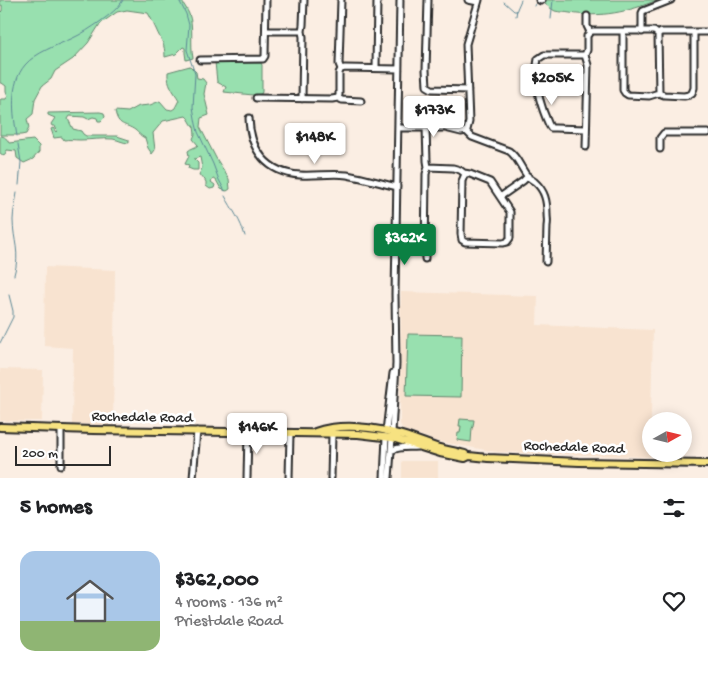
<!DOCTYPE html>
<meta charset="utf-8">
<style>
:root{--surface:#fff;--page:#f6f6f6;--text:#202124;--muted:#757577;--line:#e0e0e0;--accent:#0b8043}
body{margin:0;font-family:"Gochi Hand",sans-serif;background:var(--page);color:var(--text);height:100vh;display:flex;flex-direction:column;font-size:19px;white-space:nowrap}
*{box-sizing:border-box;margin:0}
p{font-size:16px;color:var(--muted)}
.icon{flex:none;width:28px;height:28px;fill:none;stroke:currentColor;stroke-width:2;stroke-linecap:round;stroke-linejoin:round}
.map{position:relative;height:478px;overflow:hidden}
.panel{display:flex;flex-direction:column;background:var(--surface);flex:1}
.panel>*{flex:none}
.needle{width:32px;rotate:82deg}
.controls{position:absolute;left:642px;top:412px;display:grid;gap:10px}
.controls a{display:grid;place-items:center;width:50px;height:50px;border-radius:50%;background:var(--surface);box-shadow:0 2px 12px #0003;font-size:25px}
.scale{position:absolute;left:15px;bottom:12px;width:96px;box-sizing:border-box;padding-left:5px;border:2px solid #2b2b2b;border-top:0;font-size:14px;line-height:18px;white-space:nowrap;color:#2b2b2b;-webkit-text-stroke:4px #fff;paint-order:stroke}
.price{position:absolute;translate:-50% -42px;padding:0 11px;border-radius:5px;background:#fff;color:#222;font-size:16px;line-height:32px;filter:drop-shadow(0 1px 2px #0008)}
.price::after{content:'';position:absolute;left:50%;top:30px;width:15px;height:11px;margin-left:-8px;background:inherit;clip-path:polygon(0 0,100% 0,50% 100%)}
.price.selected{background:var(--accent);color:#fff}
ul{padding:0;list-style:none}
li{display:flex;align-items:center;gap:15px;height:125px;padding:0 20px}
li+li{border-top:1px solid var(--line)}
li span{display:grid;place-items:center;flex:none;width:140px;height:100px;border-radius:15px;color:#555}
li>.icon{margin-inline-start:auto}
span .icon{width:60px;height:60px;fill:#fffc;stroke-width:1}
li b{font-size:21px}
h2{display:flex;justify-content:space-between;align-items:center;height:60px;padding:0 20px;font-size:21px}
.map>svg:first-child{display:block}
</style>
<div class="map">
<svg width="708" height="478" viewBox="0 0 708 478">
<rect width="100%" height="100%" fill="#fbeee3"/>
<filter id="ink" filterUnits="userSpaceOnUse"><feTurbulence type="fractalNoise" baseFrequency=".02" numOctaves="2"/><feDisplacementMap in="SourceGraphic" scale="10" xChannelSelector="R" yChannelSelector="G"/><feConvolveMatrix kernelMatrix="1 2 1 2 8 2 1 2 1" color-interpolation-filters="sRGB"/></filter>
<g filter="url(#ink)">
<path fill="#f8e3d0" d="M45,267L115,270L113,425L72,424L73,348L44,346Z
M401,292L538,296L537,325L653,330L650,457L497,452L430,440L429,438L403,430L400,424Z
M0,369L43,370L42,421H0Z
M402,461H438V478H402Z"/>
<path fill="#98e0af" stroke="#62866d" d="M0,0H181C184,5 187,9 189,14C194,26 190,44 193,58L186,60L185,53V48L183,47L176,54L165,57C165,43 161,41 156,29C153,23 151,18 148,13L127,10L117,12L100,24L88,43L73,59L55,71L51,79L42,86L35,99L33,114L27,119L29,128L26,134L21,135H0V100L1,99H6L8,96L6,91V86L2,83H0V13L2,11V5L0,6Z
M546,0H657C629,12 600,18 570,13C565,12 559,12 555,11C551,9 548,6 545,4Z
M215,62L261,63L262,65V92L261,94L253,95L224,92L226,87L217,82Z
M190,66L196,72L197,78L203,79L206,83L204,94L209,115L201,118L200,127L216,158L229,179L230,189L227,191L221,189L216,180L213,179L211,182L215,185L214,188L210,189L206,186V182L203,177L199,175L202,168L200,157L194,159L198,163V170H193L188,168L189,165L185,164L189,156L188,151C191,148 195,148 198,145L193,139L195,134L194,127C190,123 190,119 186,116L163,121L153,133L155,150L152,154L148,148L145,138C140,136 139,133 135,130C125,123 118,127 115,111L128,112L139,106L150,105L160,101L167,109L172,110L175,108L179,100C173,90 167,84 168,72Z
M100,112L104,113L105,117L101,121H98L97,118L93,117L88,119L84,117L70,116L68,119L73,129L81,131L83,134L86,136H117L129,140V143C123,143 119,140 113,139C102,138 91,140 80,140C74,140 69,139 64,140L62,137L54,138L51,129L53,128L56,132L57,131L55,126H52L51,124L55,118L48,115V113Z
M0,136C5,136 7,139 9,143L33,140L39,146V152L33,159L24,163L17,158L16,151L7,150L4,156L0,153Z
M408,334L462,335L461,397L406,396Z
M460,419L474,420L473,427L472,428L471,442L457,440L458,433H460L461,426H459Z"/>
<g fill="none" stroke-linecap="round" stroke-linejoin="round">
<path stroke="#5c8795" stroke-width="1" d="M179,0L186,14L189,25L187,50L195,74L193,107L196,124L198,132L213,164L219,180L225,191
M504,2L514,11H517
M534,6L535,4
M516,16L517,9L521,0
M551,19L553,0
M17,136C13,114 9,84 25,65C35,53 57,45 71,39C82,34 91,28 101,21C109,15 118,9 123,0
M18,144L21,162L19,185
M225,196C232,209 241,221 245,236
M14,275C21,252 13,241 13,220C13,211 16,201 17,193
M0,343L13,317V311L9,295"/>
<g stroke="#2b2b2b" stroke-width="9">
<path id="minor" d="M428,0L426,70L427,86L432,89L468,90
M468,0L478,2
M539,0L541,1L542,0
M587,16V26L590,32
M266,31H302L303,25L304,0
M302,31L303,37L302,99
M623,32V90L625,93L628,95L649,96L659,93L664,95L684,96L689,95L692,93L694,88V32
M642,32V13L643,11L671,0
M658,34L659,93
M585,55H544L538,59C533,81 540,105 549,125L551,128H555L586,129
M200,60L263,59L265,56L266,0
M376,68L377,0
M341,69L345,68L399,69
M256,98L332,99L338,98L339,95V73L341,69L339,64L341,0
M338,98L342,100L361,101
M249,118C250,150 267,173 300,175C316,176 332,173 347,175C364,178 380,183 397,187
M398,128H445L461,132L466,131L472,137L509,151C518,157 521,169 528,177C530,179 533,180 535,182C545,191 547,201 547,214C547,219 548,221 547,226L546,262
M466,131L467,130L469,122L466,44L479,0
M586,147L588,65L585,55L587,50V36L590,32L593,31H654L658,34L661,32H708
M660,149V138L664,133H708
M428,167L453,168L460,170L464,173L470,174L490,182L510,212V238L507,242L503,243L465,242L462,240L461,234L462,181L465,174
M500,197L523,181L528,176
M425,259L426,174L428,167L427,161L426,128
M61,429V465
M386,431L393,373
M392,432L396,364L395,294L400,0
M391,451C399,446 408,448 417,447
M193,478L197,431
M247,478L248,432
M289,478L290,433
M331,478L332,434
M384,478L386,437
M389,478L392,438"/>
</g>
<g stroke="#2b2b2b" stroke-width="10">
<path id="major" d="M0,427L93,430L358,434L392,438L440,453L465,458L469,456L488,458L579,462L708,464
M315,432C341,423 376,427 402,435C415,439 427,444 439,448C448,450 457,452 465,454"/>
</g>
<use href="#minor" stroke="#fff" stroke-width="5"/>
<use href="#major" stroke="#f7e281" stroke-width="6"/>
</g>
</g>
<g text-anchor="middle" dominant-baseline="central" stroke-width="5" stroke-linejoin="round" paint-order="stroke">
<g font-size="15" fill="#2b2b2b" stroke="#fff">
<text transform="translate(142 418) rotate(1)">Rochedale Road</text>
<text transform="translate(574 448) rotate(2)">Rochedale Road</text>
</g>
</g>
</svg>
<div class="controls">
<a><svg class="needle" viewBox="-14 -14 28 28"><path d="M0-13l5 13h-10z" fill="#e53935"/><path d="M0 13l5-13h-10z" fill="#757577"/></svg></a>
</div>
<div class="scale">200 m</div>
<b class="price" style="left:552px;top:106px">$205K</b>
<b class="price" style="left:434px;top:138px">$173K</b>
<b class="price" style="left:315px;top:165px">$148K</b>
<b class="price selected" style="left:405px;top:266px">$362K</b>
<b class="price" style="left:257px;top:455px">$146K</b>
</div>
<section class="panel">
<h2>5 homes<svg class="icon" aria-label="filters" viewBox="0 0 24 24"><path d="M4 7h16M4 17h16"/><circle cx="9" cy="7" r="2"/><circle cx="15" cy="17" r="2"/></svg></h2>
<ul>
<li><span style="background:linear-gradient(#a9c7e8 70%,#8fb573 0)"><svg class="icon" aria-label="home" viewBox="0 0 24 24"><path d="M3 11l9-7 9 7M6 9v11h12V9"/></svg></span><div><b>$362,000</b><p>4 rooms · 136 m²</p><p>Priestdale Road</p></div><svg class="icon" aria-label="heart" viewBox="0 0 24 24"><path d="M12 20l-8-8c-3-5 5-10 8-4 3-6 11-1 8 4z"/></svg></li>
</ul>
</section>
